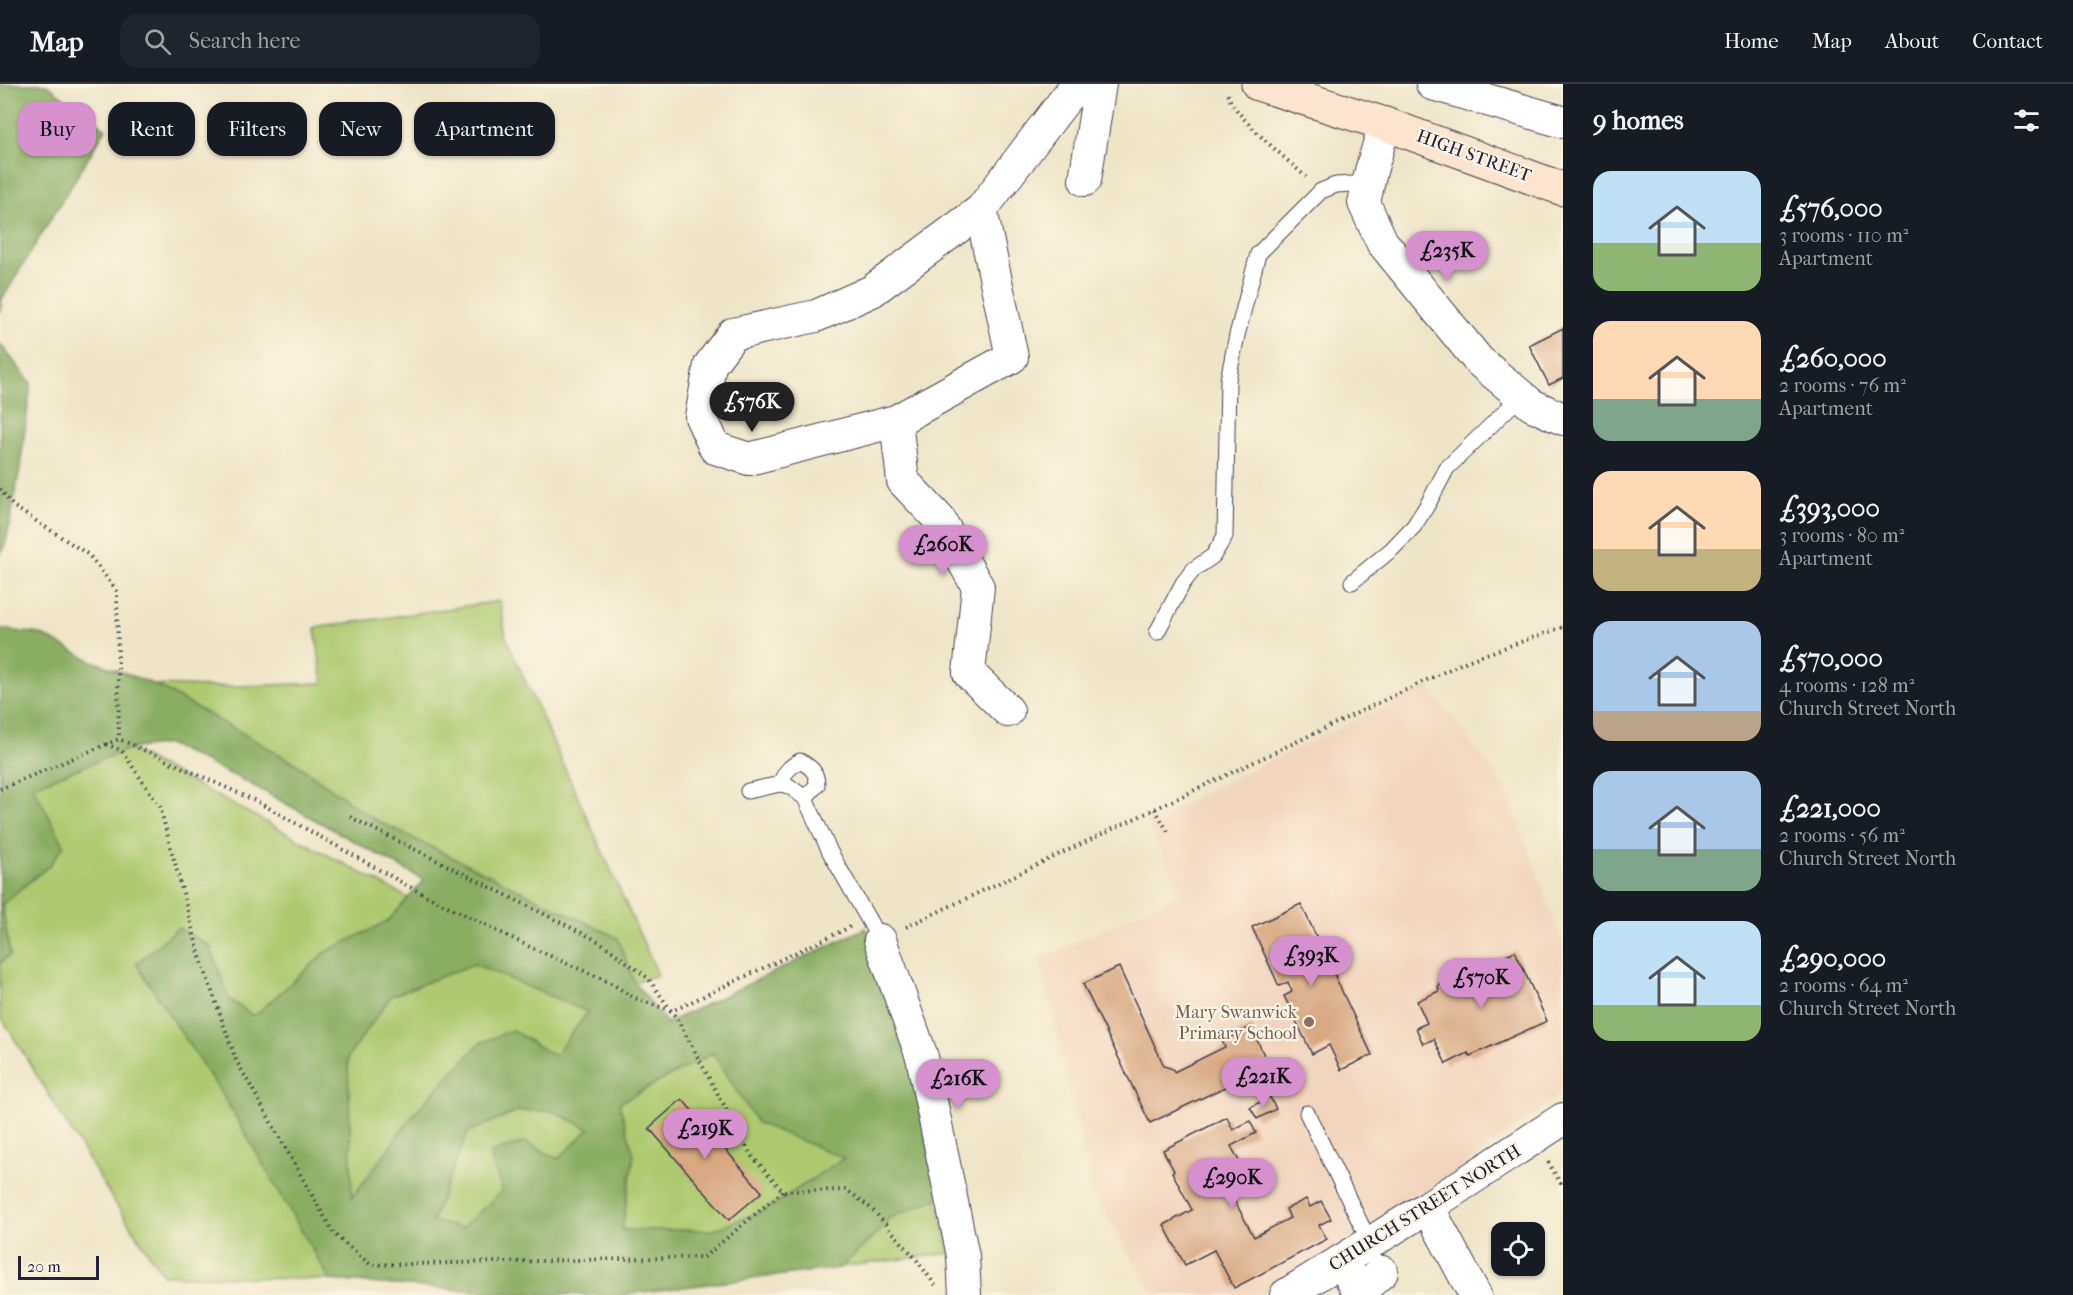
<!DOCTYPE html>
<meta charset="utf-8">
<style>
:root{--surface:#171b24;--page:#20242c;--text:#f1f3f6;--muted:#9ea1a6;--line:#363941;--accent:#d690ce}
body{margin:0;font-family:"IM FELL French Canon",serif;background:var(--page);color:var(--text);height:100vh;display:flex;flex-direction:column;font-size:22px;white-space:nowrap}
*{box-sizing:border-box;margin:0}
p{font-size:20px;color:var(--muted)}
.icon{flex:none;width:33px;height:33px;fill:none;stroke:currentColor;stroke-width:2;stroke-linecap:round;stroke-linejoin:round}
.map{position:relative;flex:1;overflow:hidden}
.panel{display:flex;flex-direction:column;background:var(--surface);width:510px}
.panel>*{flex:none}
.top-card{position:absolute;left:18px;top:18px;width:570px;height:54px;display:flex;gap:12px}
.tools{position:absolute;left:1491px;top:1138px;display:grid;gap:12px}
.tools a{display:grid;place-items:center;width:54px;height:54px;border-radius:12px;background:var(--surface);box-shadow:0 2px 4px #0004;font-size:30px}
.scale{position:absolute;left:18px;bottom:15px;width:81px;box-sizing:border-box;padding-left:6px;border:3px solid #22223b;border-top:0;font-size:16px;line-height:21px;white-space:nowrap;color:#22223b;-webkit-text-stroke:4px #fcf5e5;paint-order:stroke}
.price{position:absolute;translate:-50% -51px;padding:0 14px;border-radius:21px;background:var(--accent);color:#111;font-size:20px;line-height:39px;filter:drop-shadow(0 2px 3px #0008)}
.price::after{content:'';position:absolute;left:50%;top:36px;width:18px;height:14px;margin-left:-9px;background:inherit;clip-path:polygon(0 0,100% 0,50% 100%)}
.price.active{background:#222;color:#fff}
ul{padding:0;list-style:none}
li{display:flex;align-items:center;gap:18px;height:150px;padding:0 30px}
li span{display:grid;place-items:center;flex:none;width:168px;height:120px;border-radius:18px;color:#555}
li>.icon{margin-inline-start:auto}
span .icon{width:72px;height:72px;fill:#fffc;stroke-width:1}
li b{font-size:26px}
h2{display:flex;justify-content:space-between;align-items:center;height:72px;padding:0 30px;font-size:26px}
.chip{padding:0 21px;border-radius:18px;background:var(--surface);box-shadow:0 2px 4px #0004;font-size:21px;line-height:54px}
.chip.active{background:var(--accent);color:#111}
header{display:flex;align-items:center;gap:36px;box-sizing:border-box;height:84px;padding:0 30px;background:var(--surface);border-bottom:2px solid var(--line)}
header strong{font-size:28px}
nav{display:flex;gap:33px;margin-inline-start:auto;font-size:21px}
.search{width:420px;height:54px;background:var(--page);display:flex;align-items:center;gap:15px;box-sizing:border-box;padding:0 21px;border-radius:18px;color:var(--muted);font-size:22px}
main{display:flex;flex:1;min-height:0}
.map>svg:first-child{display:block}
</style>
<header>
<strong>Map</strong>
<div class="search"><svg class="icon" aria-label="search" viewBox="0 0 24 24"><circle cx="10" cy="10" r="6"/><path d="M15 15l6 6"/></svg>Search here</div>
<nav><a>Home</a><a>Map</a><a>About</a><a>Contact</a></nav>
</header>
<main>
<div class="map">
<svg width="1563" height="1211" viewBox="0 0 1563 1211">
<rect width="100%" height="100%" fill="#fcf5e5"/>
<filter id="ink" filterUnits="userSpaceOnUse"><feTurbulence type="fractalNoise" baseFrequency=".0167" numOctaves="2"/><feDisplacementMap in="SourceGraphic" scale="12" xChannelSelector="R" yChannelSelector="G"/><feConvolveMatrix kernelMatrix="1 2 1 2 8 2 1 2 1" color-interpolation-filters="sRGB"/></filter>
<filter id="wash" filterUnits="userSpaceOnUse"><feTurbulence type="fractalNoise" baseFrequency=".008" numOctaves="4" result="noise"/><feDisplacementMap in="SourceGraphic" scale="24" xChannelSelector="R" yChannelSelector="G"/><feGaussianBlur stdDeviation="1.35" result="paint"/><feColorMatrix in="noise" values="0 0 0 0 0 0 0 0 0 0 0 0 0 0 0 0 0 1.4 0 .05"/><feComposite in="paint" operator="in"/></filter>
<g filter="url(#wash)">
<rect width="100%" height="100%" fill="#eee5c7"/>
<path fill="#f1d5bd" d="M1428,602L1507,706L1563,861V1002L1553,1016L1448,1093L1261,1211H1154L1094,1112L1040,875L1181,809L1148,740L1209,706Z"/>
<path fill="#aec96f" stroke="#687655" stroke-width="1.5" d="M500,517L506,554L658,891L634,898L424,796L247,698L168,660L156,601L214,603L323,599L315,544Z
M129,665L532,880L667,939L866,844L951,1169L619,1211L517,1210L330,1196L163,1191L112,1114L0,931V879L10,871L2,820L51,780L32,702L66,687Z"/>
<path fill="#8aad62" stroke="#56684e" stroke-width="1.5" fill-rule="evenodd" d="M0,0H46L106,45L2,215L0,229Z
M0,260L31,299L20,385L6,458L0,471Z
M0,545L40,550L90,576L156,601L295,679L374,735L618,854L634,898L667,939L866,844L907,964L939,1114L889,1134L882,1145L840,1184L619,1211L517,1210L330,1196L227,1018L136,880L178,844L210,862L230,916L254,932L326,868L388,837L424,796L247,698L168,660L129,665L33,702L64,761L51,780L2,820L10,871L0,879ZM474,880L588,928L554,972L512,946L480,959L416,1027L352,1114L348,973L391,912ZM713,969L757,1039L844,1074L767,1125L713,1146H622L634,1071L619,1019ZM518,1027H553L589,1045L558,1075L526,1058L489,1069L502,1107L462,1144L432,1137L468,1048Z"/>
<g id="blocks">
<path fill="#d9a881" d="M1563,244V294L1549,301L1529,261Z
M1301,820L1372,971L1341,986L1329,961L1312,970L1284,912L1292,908L1288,898L1279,902L1252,843Z
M1515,867L1547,937L1470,972L1468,969L1446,980L1434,955L1423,960L1416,944L1427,939L1417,917L1439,907L1438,902Z
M1119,883L1164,982L1173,985L1174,988L1225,963L1222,957L1251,943L1269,982L1150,1039L1083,900Z
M1270,1013L1276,1025L1257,1035L1250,1023Z
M682,1015L762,1108L729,1136L649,1044Z
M1227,1033L1233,1046L1250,1037L1256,1049L1231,1062L1246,1090L1236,1096L1240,1105L1231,1110L1254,1153L1290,1134L1286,1125L1306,1115L1310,1123L1321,1117L1331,1135L1319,1141L1327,1155L1234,1204L1214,1166L1185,1181L1164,1141L1192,1126L1172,1088L1174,1087L1163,1066Z"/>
</g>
</g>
<g filter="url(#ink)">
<use href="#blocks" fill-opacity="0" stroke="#413f50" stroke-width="1.5"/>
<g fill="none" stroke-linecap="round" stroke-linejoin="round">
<g stroke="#413f50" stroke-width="17">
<path id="lane" d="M1352,498L1392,465L1414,442L1428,420L1447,384L1521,312
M1157,548L1183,499L1194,485L1213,472L1225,452L1228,296L1237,251L1258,170L1321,107L1336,101L1369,99
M780,700C785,688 789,683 800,677C811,683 817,688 817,701L805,714
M748,707L780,700L789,702L805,714L830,768L880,856
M1307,1029L1370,1159"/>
</g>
<g stroke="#413f50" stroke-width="34">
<path id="street" d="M1432,0L1563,38
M1385,40L1371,87L1364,119L1382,158L1479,277L1532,321L1563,335
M1085,96L1100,0
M981,126L1012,273L896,337L749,375L715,364L701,333L710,281L733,250L816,232L872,207L981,126L1077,0
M896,337L903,397L939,435L978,503L969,589L1008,627
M880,856L922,973L963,1172L965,1211
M1428,1123L1475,1211
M1341,1177L1359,1208L1382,1188
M1286,1211L1428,1123L1563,1035"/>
</g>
<g stroke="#413f50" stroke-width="35">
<path id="secondary" d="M1258,0L1385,40L1563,105"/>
</g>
<path stroke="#413f50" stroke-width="4" stroke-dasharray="1.5 4.5" stroke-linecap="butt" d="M1228,10C1232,31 1289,77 1306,93
M0,405L13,422L89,471L117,507L119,655
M106,660L122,667L160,723L200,873L236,976L334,1150L371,1181L704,1173L783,1107
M0,705L119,655L256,717L419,808L528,862L611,899L632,913L672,927L850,843
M1155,725L1168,748
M350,733L600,858L648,894L677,935L751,1071L783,1107L847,1106L872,1125L916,1175L935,1201
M906,843L1467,577L1563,543
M1548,1078L1563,1103"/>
<use href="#lane" stroke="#fff" stroke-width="15"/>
<use href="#street" stroke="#fff" stroke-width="32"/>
<use href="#secondary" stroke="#fbe5cf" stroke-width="33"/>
</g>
</g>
<circle fill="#8d6e63" stroke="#fcf5e5" stroke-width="2" cx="1309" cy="938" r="6"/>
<g text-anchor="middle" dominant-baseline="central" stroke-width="4.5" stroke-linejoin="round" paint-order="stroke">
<g font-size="18" fill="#22223b" stroke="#fcf5e5">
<text transform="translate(1474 72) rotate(20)">HIGH STREET</text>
<text transform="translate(1425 1124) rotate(-32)">CHURCH STREET NORTH</text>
</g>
<g font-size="18" fill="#785e54" stroke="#fcf5e5" text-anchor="end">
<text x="1297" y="928">Mary Swanwick<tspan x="1297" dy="21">Primary School</tspan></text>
</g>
</g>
</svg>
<div class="tools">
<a><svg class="icon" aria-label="locate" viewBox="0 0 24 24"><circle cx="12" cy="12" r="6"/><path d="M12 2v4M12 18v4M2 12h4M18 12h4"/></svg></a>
</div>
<div class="scale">20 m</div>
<b class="price" style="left:1447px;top:198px">£235K</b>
<b class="price active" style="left:752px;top:349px">£576K</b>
<b class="price" style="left:943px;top:492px">£260K</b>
<b class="price" style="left:1311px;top:903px">£393K</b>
<b class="price" style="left:1481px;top:925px">£570K</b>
<b class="price" style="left:1263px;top:1024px">£221K</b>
<b class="price" style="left:958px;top:1026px">£216K</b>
<b class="price" style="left:705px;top:1076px">£219K</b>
<b class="price" style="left:1232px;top:1125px">£290K</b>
<div class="top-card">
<a class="chip active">Buy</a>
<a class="chip">Rent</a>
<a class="chip">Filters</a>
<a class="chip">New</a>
<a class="chip">Apartment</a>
</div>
</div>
<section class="panel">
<h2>9 homes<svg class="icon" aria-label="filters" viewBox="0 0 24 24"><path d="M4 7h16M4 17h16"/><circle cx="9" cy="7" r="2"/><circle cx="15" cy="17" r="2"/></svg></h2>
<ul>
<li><span style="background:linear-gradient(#bfe0f5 60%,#8fb573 0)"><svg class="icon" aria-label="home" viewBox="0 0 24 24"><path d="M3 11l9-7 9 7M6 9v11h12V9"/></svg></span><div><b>£576,000</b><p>3 rooms · 110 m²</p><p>Apartment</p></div></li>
<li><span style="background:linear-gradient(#ffd9b3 65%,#7fa58c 0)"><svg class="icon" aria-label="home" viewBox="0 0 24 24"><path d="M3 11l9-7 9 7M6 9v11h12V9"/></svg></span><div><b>£260,000</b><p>2 rooms · 76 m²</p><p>Apartment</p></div></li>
<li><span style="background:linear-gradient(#ffd9b3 65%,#c2b280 0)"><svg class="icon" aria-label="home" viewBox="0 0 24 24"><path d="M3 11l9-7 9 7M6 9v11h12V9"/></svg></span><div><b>£393,000</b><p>3 rooms · 80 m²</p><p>Apartment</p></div></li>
<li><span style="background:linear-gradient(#a9c7e8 75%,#b9a48a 0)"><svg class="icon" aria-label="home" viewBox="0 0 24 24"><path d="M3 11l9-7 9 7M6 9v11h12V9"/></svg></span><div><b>£570,000</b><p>4 rooms · 128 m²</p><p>Church Street North</p></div></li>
<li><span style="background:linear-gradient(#a9c7e8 65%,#7fa58c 0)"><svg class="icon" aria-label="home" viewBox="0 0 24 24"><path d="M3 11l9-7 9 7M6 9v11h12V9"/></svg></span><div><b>£221,000</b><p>2 rooms · 56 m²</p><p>Church Street North</p></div></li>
<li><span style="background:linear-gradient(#bfe0f5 70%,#8fb573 0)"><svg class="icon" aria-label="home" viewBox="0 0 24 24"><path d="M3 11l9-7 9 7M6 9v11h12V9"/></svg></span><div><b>£290,000</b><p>2 rooms · 64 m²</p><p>Church Street North</p></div></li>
</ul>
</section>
</main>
